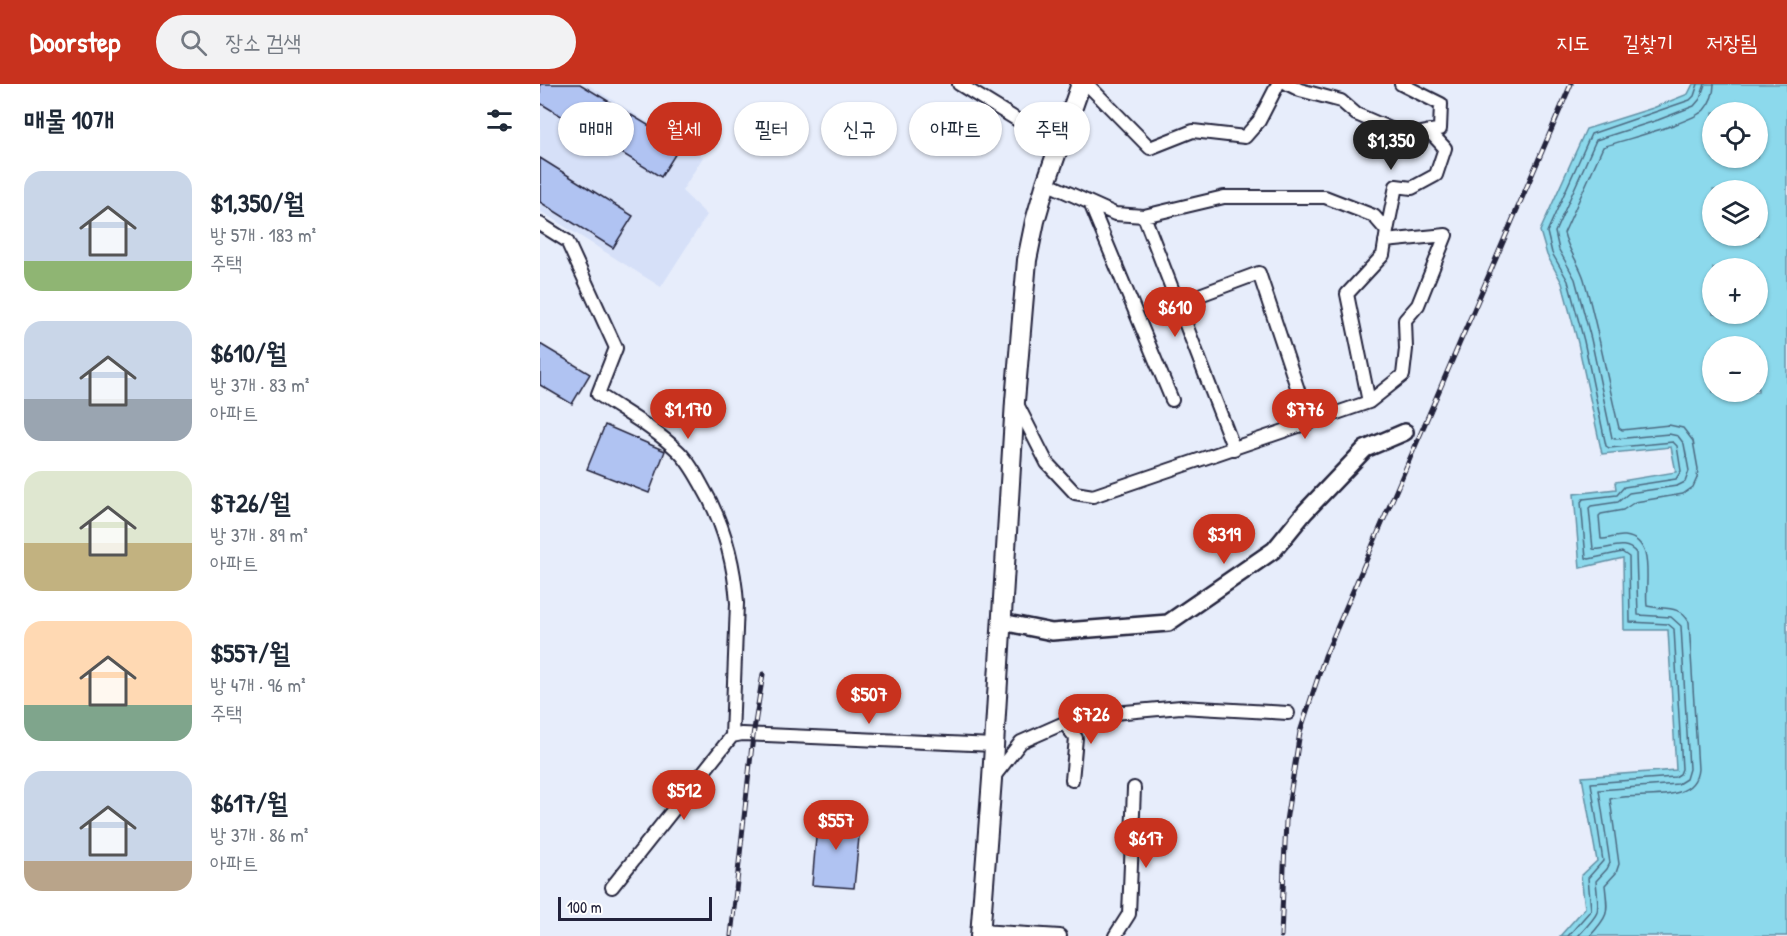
<!DOCTYPE html>
<html lang="ko">
<meta charset="utf-8">
<style>
:root{--surface:#fff;--page:#f2f2f3;--text:#1f2937;--muted:#747a83;--accent:#c8321e}
body{margin:0;font-family:"Patrick Hand","Poor Story",sans-serif;background:var(--page);color:var(--text);height:100vh;display:flex;flex-direction:column;font-size:22px;white-space:nowrap}
*{box-sizing:border-box;margin:0}
p{font-size:20px;color:var(--muted)}
.icon{flex:none;width:33px;height:33px;fill:none;stroke:currentColor;stroke-width:2;stroke-linecap:round;stroke-linejoin:round}
.map{position:relative;flex:1;overflow:hidden}
.panel{display:flex;flex-direction:column;background:var(--surface);width:540px}
.panel>*{flex:none}
.guide{position:absolute;left:18px;top:18px;width:570px;height:54px;display:flex;gap:12px}
.tools{position:absolute;left:1162px;top:18px;display:grid;gap:12px}
.tools a{display:grid;place-items:center;width:66px;height:66px;border-radius:50%;background:var(--surface);box-shadow:0 2px 4px #0004;font-size:30px}
.scale{position:absolute;left:18px;bottom:15px;width:154px;box-sizing:border-box;padding-left:6px;border:3px solid #22223b;border-top:0;font-size:16px;line-height:21px;white-space:nowrap;color:#22223b;-webkit-text-stroke:4px #fff;paint-order:stroke}
.price{position:absolute;translate:-50% -51px;padding:0 14px;border-radius:21px;background:var(--accent);color:#fff;font-size:20px;line-height:39px;filter:drop-shadow(0 2px 3px #0008)}
.price::after{content:'';position:absolute;left:50%;top:36px;width:18px;height:14px;margin-left:-9px;background:inherit;clip-path:polygon(0 0,100% 0,50% 100%)}
.price.current{background:#222;color:#fff}
ul{padding:0;list-style:none}
li{display:flex;align-items:center;gap:18px;height:150px;padding:0 24px}
li span{display:grid;place-items:center;flex:none;width:168px;height:120px;border-radius:18px;color:#555}
li>.icon{margin-inline-start:auto}
span .icon{width:72px;height:72px;fill:#fffc;stroke-width:1}
li b{font-size:26px}
h2{display:flex;justify-content:space-between;align-items:center;height:72px;padding:0 24px;font-size:26px}
.tag{padding:0 21px;border-radius:27px;background:var(--surface);box-shadow:0 2px 4px #0004;font-size:21px;line-height:54px}
.tag.current{background:var(--accent);color:#fff}
header{display:flex;align-items:center;gap:36px;box-sizing:border-box;height:84px;padding:0 30px;background:var(--accent);color:#fff}
header strong{font-size:28px}
nav{display:flex;gap:33px;margin-inline-start:auto;font-size:21px}
.search{width:420px;height:54px;background:var(--page);display:flex;align-items:center;gap:15px;box-sizing:border-box;padding:0 21px;border-radius:33px;color:var(--muted);font-size:22px}
main{display:flex;flex:1;min-height:0}
.map>svg:first-child{display:block}
</style>
<header>
<strong>Doorstep</strong>
<div class="search"><svg class="icon" aria-label="search" viewBox="0 0 24 24"><circle cx="10" cy="10" r="6"/><path d="M15 15l6 6"/></svg>장소 검색</div>
<nav><a>지도</a><a>길찾기</a><a>저장됨</a></nav>
</header>
<main>
<section class="panel">
<h2>매물 10개<svg class="icon" aria-label="filters" viewBox="0 0 24 24"><path d="M4 7h16M4 17h16"/><circle cx="9" cy="7" r="2"/><circle cx="15" cy="17" r="2"/></svg></h2>
<ul>
<li><span style="background:linear-gradient(#c9d6e8 75%,#8fb573 0)"><svg class="icon" aria-label="home" viewBox="0 0 24 24"><path d="M3 11l9-7 9 7M6 9v11h12V9"/></svg></span><div><b>$1,350/월</b><p>방 5개 · 183 m²</p><p>주택</p></div></li>
<li><span style="background:linear-gradient(#c9d6e8 65%,#9aa5b1 0)"><svg class="icon" aria-label="home" viewBox="0 0 24 24"><path d="M3 11l9-7 9 7M6 9v11h12V9"/></svg></span><div><b>$610/월</b><p>방 3개 · 83 m²</p><p>아파트</p></div></li>
<li><span style="background:linear-gradient(#dfe7d0 60%,#c2b280 0)"><svg class="icon" aria-label="home" viewBox="0 0 24 24"><path d="M3 11l9-7 9 7M6 9v11h12V9"/></svg></span><div><b>$726/월</b><p>방 3개 · 89 m²</p><p>아파트</p></div></li>
<li><span style="background:linear-gradient(#ffd9b3 70%,#7fa58c 0)"><svg class="icon" aria-label="home" viewBox="0 0 24 24"><path d="M3 11l9-7 9 7M6 9v11h12V9"/></svg></span><div><b>$557/월</b><p>방 4개 · 96 m²</p><p>주택</p></div></li>
<li><span style="background:linear-gradient(#c9d6e8 75%,#b9a48a 0)"><svg class="icon" aria-label="home" viewBox="0 0 24 24"><path d="M3 11l9-7 9 7M6 9v11h12V9"/></svg></span><div><b>$617/월</b><p>방 3개 · 86 m²</p><p>아파트</p></div></li>
</ul>
</section>
<div class="map">
<svg width="1247" height="852" viewBox="0 0 1247 852">
<rect width="100%" height="100%" fill="#e7edfb"/>
<filter id="ink" filterUnits="userSpaceOnUse"><feTurbulence type="fractalNoise" baseFrequency=".0167" numOctaves="2"/><feDisplacementMap in="SourceGraphic" scale="12" xChannelSelector="R" yChannelSelector="G"/><feConvolveMatrix kernelMatrix="1 2 1 2 8 2 1 2 1" color-interpolation-filters="sRGB"/></filter>
<g filter="url(#ink)">
<path fill="#d6e0f8" d="M0,0H47L163,73L142,107L167,131L121,203L0,127Z"/>
<path fill="#8cd9ec" stroke="#6290a5" stroke-width="1.5" fill-rule="evenodd" d="M1153,0H1247V852H1020L1045,824L1041,792L1057,777L1042,693L1136,686L1128,546H1084L1083,474L1040,484L1034,410L1076,405L1075,398L1136,388L1131,363L1062,370L1038,259L1022,199L1007,171L1000,147L1046,45L1113,24L1148,10ZM1173,28H1218V74H1173ZM1173,106H1218V152H1173ZM1173,184H1218V230H1173ZM1173,262H1218V308H1173Z"/>
<g fill="none" stroke-linecap="round" stroke-linejoin="round">
<path stroke="#4c6b82" stroke-width="1.5" d="M1028,852L1051,826L1048,794L1063,777L1051,699L1135,693L1140,690L1142,685L1134,545L1128,540L1090,538L1089,473L1082,468L1049,475L1046,474L1041,418L1043,415L1077,411L1084,403L1136,395L1141,387L1137,362L1133,358L1069,364L1066,362L1044,257L1028,197L1012,169L1007,148L1051,50L1150,16L1154,12L1158,0
M1038,852C1062,826 1059,832 1056,797L1067,785L1070,779L1059,706L1138,700L1146,695L1149,685L1141,542L1131,533L1098,531L1096,469C1084,454 1068,467 1053,465L1049,424L1051,422L1078,418L1089,409L1137,402L1145,398L1149,387L1144,360L1138,352L1129,350L1075,355L1072,354L1051,255L1035,195L1019,166L1015,148L1056,56L1118,36L1154,22L1160,15L1165,0
M1050,852C1070,830 1068,829 1065,801L1076,789L1079,780L1070,715C1096,707 1155,723 1158,685L1149,538C1139,520 1124,526 1107,522C1104,501 1117,456 1085,452C1077,451 1069,455 1061,455L1059,432L1061,430L1083,426L1095,418L1143,410L1153,403L1157,394L1158,385L1153,357L1143,344L1129,341L1082,346L1079,344C1067,294 1058,244 1044,195C1039,179 1028,166 1024,149L1063,63C1085,55 1149,40 1164,26C1170,19 1174,9 1174,0"/>
</g>
<path fill="#b0c3f2" stroke="#22223b" stroke-width="1.5" d="M0,0H40L141,61L121,93L0,19Z
M0,74L93,132L73,164L0,118Z
M0,260L50,290L32,320L0,301Z
M65,341L125,367L109,409L47,385Z
M278,730L321,733L314,804L272,801Z"/>
<g fill="none" stroke-linecap="round" stroke-linejoin="round">
<g stroke="#22223b" stroke-width="16">
<path id="minor" d="M419,0L518,61
M547,0L610,64L653,47L705,53L719,37L738,0
M748,0L760,6L801,17L816,30L867,52L900,45L901,20L861,0
M506,99L575,130L604,132L684,113H785L834,132L847,147L843,171L807,210L829,318
M550,119L632,316
M604,132L694,365
M0,140L27,157L76,264L58,310C84,328 114,344 137,366C147,375 155,389 161,400C183,437 194,476 197,519L192,652L202,650L454,661
M847,147L856,102L872,104L896,91L905,64L889,47
M638,219L719,189L769,339
M476,318L507,379L535,409L553,412L829,318L863,291L866,265L865,236L878,221L906,151L845,157
M524,639L536,654L532,696
M452,695L481,658L524,639L563,630L641,623L748,629
M72,803L192,652
M440,847L520,852
M575,852L589,830L594,704"/>
</g>
<g stroke="#22223b" stroke-width="20">
<path id="tertiary" d="M462,538L512,548L628,539L734,466L765,428L825,365L865,348"/>
</g>
<g stroke="#22223b" stroke-width="22">
<path id="primary" d="M440,852L452,695L475,317L487,176L495,137L506,99L541,0"/>
</g>
<use href="#minor" stroke="#fff" stroke-width="12"/>
<use href="#tertiary" stroke="#fff" stroke-width="15"/>
<use href="#primary" stroke="#fff" stroke-width="18"/>
<g stroke="#22223b" stroke-width="5">
<path id="rail" d="M191,852L213,652L223,590
M741,852L746,737L760,648L785,572L1031,0"/>
</g>
<use href="#rail" stroke="#fff" stroke-width="3" stroke-dasharray="9" stroke-linecap="butt"/>
</g>
</g>
</svg>
<div class="tools">
<a><svg class="icon" aria-label="locate" viewBox="0 0 24 24"><circle cx="12" cy="12" r="6"/><path d="M12 2v4M12 18v4M2 12h4M18 12h4"/></svg></a>
<a><svg class="icon" aria-label="layers" viewBox="0 0 24 24"><path d="M12 4l9 5-9 5-9-5zM3 14l9 5 9-5"/></svg></a>
<a>+</a>
<a>−</a>
</div>
<div class="scale">100 m</div>
<b class="price current" style="left:851px;top:87px">$1,350</b>
<b class="price" style="left:635px;top:254px">$610</b>
<b class="price" style="left:148px;top:356px">$1,170</b>
<b class="price" style="left:765px;top:356px">$776</b>
<b class="price" style="left:684px;top:481px">$319</b>
<b class="price" style="left:329px;top:641px">$507</b>
<b class="price" style="left:551px;top:661px">$726</b>
<b class="price" style="left:144px;top:737px">$512</b>
<b class="price" style="left:296px;top:767px">$557</b>
<b class="price" style="left:606px;top:785px">$617</b>
<div class="guide">
<a class="tag">매매</a>
<a class="tag current">월세</a>
<a class="tag">필터</a>
<a class="tag">신규</a>
<a class="tag">아파트</a>
<a class="tag">주택</a>
</div>
</div>
</main>
